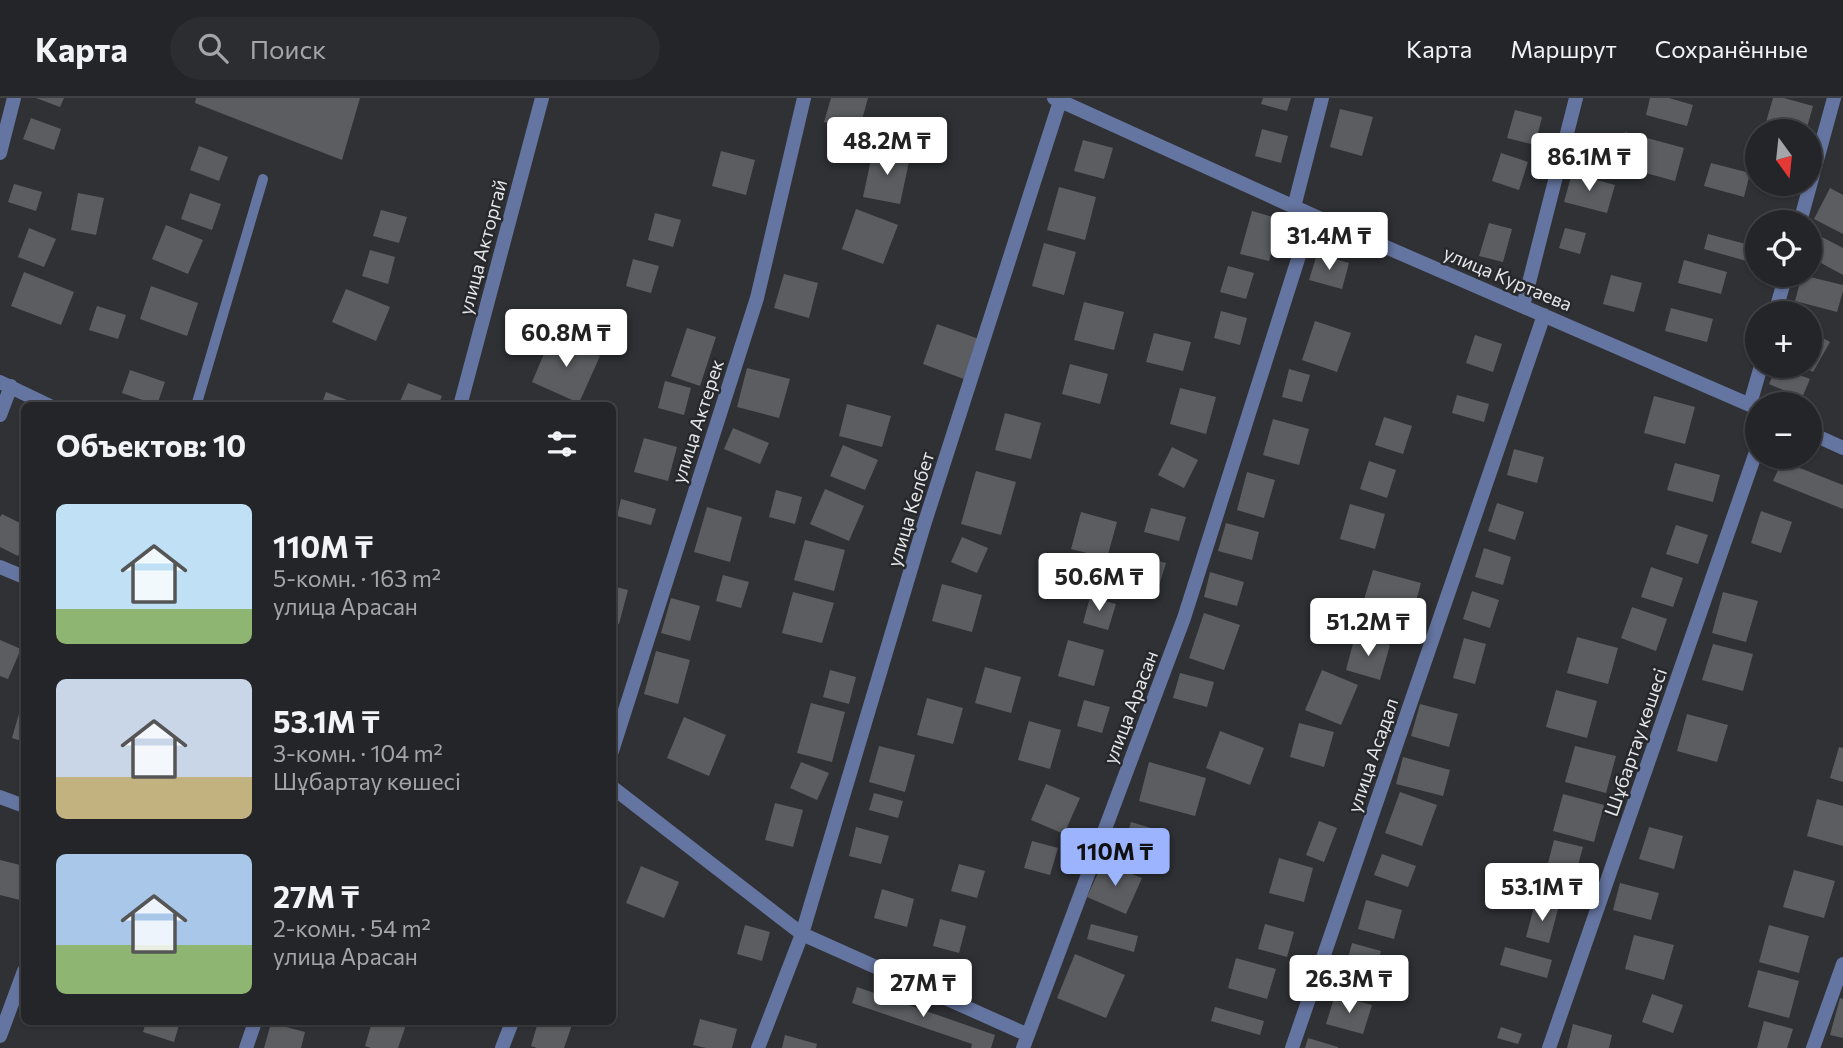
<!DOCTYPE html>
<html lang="ru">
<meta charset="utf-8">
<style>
:root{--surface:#242528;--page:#2c2d30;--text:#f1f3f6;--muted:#a3a5a8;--line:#414245;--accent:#9bb4fd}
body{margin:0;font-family:Commissioner,sans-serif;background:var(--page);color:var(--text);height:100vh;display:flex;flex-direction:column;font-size:26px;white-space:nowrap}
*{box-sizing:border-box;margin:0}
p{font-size:23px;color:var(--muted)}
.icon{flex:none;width:38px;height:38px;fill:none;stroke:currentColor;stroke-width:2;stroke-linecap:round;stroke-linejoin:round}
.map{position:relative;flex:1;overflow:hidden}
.sheet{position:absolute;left:21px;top:304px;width:595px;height:623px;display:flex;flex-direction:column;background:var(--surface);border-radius:10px;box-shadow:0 2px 5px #0004,0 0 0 2px var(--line)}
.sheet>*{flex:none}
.needle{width:46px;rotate:165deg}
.buttons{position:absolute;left:1745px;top:21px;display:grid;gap:14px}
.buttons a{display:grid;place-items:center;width:77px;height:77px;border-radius:50%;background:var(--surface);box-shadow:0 2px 5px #0004,0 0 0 2px var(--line);font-size:35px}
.price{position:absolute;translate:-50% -60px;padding:0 16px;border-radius:7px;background:#fff;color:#222;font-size:23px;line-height:46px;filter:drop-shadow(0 2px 4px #0008)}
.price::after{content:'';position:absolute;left:50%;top:42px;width:21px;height:16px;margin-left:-10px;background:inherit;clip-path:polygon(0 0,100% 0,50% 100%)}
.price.current{background:var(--accent);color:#111}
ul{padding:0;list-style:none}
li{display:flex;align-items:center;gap:21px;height:175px;padding:0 35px}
li span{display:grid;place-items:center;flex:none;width:196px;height:140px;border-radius:10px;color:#555}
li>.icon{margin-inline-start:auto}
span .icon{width:84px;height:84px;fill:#fffc;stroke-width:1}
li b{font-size:30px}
h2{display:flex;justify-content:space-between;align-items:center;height:84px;padding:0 35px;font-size:30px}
header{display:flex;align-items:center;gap:42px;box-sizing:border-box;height:98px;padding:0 35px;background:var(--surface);border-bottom:2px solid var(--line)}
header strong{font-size:33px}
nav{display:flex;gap:38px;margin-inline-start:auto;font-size:24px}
.search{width:490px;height:63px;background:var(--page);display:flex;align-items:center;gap:18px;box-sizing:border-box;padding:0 24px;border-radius:38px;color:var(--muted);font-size:26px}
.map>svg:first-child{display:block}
</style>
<header>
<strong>Карта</strong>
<div class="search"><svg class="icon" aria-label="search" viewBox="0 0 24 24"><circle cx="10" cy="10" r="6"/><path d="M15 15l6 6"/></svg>Поиск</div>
<nav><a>Карта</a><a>Маршрут</a><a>Сохранённые</a></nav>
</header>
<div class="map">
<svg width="1843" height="950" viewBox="0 0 1843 950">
<rect width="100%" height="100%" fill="#303135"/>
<path fill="#5b5d60" d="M36,0H64L60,9Z
M196,0H360L342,62L195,5Z
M831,0H868L859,33L824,24Z
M1263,0H1291L1287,13L1261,6Z
M1650,0H1669L1693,7L1687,28L1646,17Z
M1773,0H1784L1813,8L1806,33L1766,24Z
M1340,11L1373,19L1362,58L1330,49Z
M1515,12L1542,19L1535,47L1507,40Z
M31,20L61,31L54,52L23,41Z
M1262,31L1288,38L1281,65L1255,58Z
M1625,34L1684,50L1675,83L1616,67Z
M1083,42L1113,50L1104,81L1074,73Z
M199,48L228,59L219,83L190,72Z
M873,52L910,59L900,106L863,99Z
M721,53L755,62L746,97L712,88Z
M1501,55L1528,64L1519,92L1492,83Z
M1711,65L1750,75L1744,99L1704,88Z
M1572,75L1615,87L1607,115L1564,104Z
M14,86L42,94L36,113L8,104Z
M1059,89L1096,99L1085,142L1047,132Z
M1830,90L1843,97V136L1814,121Z
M78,95L104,100L96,137L71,132Z
M190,95L221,106L212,132L181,121Z
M856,111L898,127L883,166L842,151Z
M381,112L407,119L399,145L373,138Z
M1252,113L1280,121L1269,163L1240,156Z
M655,115L681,122L673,149L648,142Z
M1489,125L1512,131L1503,164L1479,158Z
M166,127L203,142L188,176L152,161Z
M29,130L56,141L44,169L18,159Z
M1565,130L1586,135L1580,156L1559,150Z
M1708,136L1757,149V166L1704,151Z
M1820,138L1843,150V177L1810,159Z
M1044,145L1076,154L1064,197L1032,188Z
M370,152L395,159L388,186L362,178Z
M1317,156L1349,165L1342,191L1309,182Z
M633,161L659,168L651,195L626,188Z
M1684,162L1727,174L1721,196L1678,185Z
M1228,168L1254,175L1246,201L1220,194Z
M24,174L74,194L61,227L11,208Z
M784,176L818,185L809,220L774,210Z
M1611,177L1642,185L1634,214L1603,206Z
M1802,177L1843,187V193L1837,214L1795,203Z
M151,188L198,205L187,238L140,221Z
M346,191L390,209L376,243L332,224Z
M1084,204L1124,214L1114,252L1074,242Z
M97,208L126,217L118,241L89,232Z
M1671,210L1713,221L1707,244L1665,233Z
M1221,213L1247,220L1240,247L1214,240Z
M1315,223L1351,235L1337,274L1302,262Z
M937,226L979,241L964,281L923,266Z
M687,230L716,239L700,288L671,278Z
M1810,233L1830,244L1813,274L1802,268H1810Z
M1154,235L1191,244L1183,273L1146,264Z
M552,237L600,258L579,305L532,284Z
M1475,237L1502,246L1493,274L1466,265Z
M1070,266L1108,276L1100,306L1062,296Z
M1777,268L1810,281L1802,300L1769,286Z
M747,270L790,281L779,320L737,309Z
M1289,271L1310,277L1302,304L1282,299Z
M130,272L165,284L157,307L122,295Z
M665,283L691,290L684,317L658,310Z
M408,285L442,298L438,308H398Z
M1180,290L1216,299L1206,336L1170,326Z
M326,294L355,305L354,308H321Z
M1457,297L1489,306L1484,324L1452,315Z
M1654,298L1695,309L1685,346L1644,335Z
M847,306L891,318L882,349L839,338Z
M1005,315L1041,325L1031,361L995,352Z
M1384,319L1412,328L1403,356L1375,347Z
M1273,321L1309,331L1299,367L1263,357Z
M733,330L769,345L760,366L724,351Z
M644,340L677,349L668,383L634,374Z
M843,347L878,362L865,392L830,378Z
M1172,349L1198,362L1184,390L1158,377Z
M1514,351L1544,359L1537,385L1507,377Z
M1369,363L1396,372L1387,400L1360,391Z
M1782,363L1843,387V411L1773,383Z
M1675,365L1720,377L1713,404L1667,392Z
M976,373L1016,384L1001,437L961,426Z
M1247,374L1275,382L1264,420L1237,412Z
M825,391L864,408L849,443L810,426Z
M776,392L802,399L795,426L769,419Z
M621,401L656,411L651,427L617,418Z
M1497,405L1524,414L1515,442L1488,433Z
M1350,406L1385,416L1375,451L1340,441Z
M707,409L742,419L730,464L694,454Z
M1151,410L1186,419L1179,443L1144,434Z
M1761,413L1792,424L1781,455L1751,445Z
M1081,414L1117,424L1107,460L1071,451Z
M2,416L24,427V446L18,458L0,449V419Z
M1226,425L1259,434L1252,462L1218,453Z
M1676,427L1708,437L1698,466L1666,456Z
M962,439L988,450L977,475L951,464Z
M805,442L845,452L834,493L794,482Z
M1484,450L1511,459L1503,487L1475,479Z
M1140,458L1166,465L1158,491L1132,484Z
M1651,469L1683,480L1673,509L1641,499Z
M1373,472L1421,485L1411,521L1362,508Z
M1210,474L1244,484L1237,508L1204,499Z
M723,477L749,484L741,510L716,503Z
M942,486L982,497L972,534L932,523Z
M612,488L628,492L619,526L612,525Z
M1472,493L1499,502L1490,530L1463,521Z
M793,494L834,505L822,545L782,535Z
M1723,494L1758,503L1746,544L1712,535Z
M1090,499L1116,506L1108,532L1083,525Z
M671,500L700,508L690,543L661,535Z
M1632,509L1667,521L1656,553L1621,540Z
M1204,515L1240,527L1224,572L1189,560Z
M1355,538L1390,547L1380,582L1346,572Z
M1577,539L1618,550L1608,586L1567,575Z
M1464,540L1486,546L1475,586L1453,580Z
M0,542L21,551L8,581L0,578Z
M1068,542L1104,552L1094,588L1058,578Z
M1713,546L1753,556L1743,593L1702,582Z
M656,553L690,562L678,606L644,596Z
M985,569L1021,579L1011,615L975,605Z
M830,572L856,579L849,606L823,599Z
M1322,572L1358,587L1341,627L1305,612Z
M1180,575L1214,584L1207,609L1173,600Z
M1556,592L1597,603L1587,640L1546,629Z
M927,600L963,610L953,646L917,637Z
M1084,602L1110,609L1102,635L1077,628Z
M811,605L845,614L832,664L797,655Z
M1420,606L1458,616L1449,649L1411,638Z
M20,612L24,613V644L12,640Z
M1687,616L1728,627L1717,664L1677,653Z
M684,619L726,637L709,678L667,660Z
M1029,623L1061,632L1050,671L1018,662Z
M1299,625L1334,634L1324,669L1290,659Z
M1220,633L1264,650L1250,687L1206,670Z
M879,648L915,657L905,694L869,684Z
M1575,648L1616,658L1606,695L1565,684Z
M1839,649L1843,650V684L1830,680Z
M1403,659L1450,672L1443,698L1396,686Z
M801,664L829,675L817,702L790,690Z
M1149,664L1206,680L1195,718L1139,703Z
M1046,686L1080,700L1064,736L1031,722Z
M1400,694L1437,707L1422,748L1385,735Z
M874,695L903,703L898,720L869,712Z
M1563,696L1604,707L1594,744L1553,733Z
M1817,701L1843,708V748L1807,738Z
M775,705L803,712L793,749L765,742Z
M1319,723L1337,730L1324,764L1306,757Z
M1131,724L1161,733L1153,761L1123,752Z
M856,729L889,738L881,766L849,758Z
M1649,729L1683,738L1674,771L1639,761Z
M1554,742L1583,749L1568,803L1540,796Z
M1032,743L1058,750L1050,777L1024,770Z
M1382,756L1416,768L1408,789L1374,777Z
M1279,760L1313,770L1304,804L1269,795Z
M0,762L24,768V803L0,797Z
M1103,764L1142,780L1126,816L1087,799Z
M959,766L985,773L977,800L951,793Z
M641,768L679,784L664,820L626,805Z
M1794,772L1835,783L1824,820L1783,809Z
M1620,785L1659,795L1651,822L1613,812Z
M882,791L914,801L907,829L874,820Z
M1366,802L1402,812L1394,841L1358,831Z
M1535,805L1558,811L1549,845L1526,839Z
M940,821L966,828L959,855L933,848Z
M1091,826L1138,838L1134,854L1087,841Z
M1265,826L1294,834L1287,859L1258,851Z
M745,827L770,834L762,863L737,856Z
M1769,827L1809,838L1799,875L1759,864Z
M1634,837L1674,847L1664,882L1625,871Z
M1352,845L1381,853L1370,894L1341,886Z
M1505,849L1552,862L1547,880L1500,867Z
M1075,856L1125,877L1106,920L1057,900Z
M1236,860L1276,871L1267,901L1228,890Z
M1758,872L1799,883L1789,920L1748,909Z
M857,889L995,937L991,950H971L972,946L852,905Z
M1652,896L1683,907L1673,935L1642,924Z
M1335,897L1372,907L1363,936L1326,926Z
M1840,900L1843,901V940L1830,937Z
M1215,909L1264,923L1260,937L1211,923Z
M700,921L737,931L732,950H706L693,947Z
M1764,923L1793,931L1787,950H1757Z
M146,924H180L174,944L143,934Z
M372,924H397L406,927L398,950H371L365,948Z
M538,924H564L572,927L564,950H537L531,948Z
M271,925L305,934L301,950H264Z
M1573,926L1612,937L1609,950H1567Z
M1501,929L1522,936L1518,946L1497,940Z
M785,937L817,946L816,950H782Z
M1308,940L1338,949V950H1305Z"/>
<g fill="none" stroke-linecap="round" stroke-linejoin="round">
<path stroke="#6575a1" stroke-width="10" d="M196,308L263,81"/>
<path stroke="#6575a1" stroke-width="14" d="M1054,0L1312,117L1757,310
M0,55L14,0
M1294,109L1322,0
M1800,124L1834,0
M1523,208L1576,0
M1775,215L1786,177
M0,284L50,308
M1750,306L1761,268
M460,308L542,0
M0,317L11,288
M1810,335L1843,350
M0,469L24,479
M612,653L757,200L804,0
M612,689L802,836L1028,937
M0,699L24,708
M0,938L24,873
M246,950L255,924
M502,950L512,924
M758,950L802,836L924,427L1061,0
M1023,950L1184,520L1312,117
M1292,950L1544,217
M1549,950L1757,351
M1813,950L1843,866"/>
</g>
<g text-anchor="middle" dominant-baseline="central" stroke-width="5" stroke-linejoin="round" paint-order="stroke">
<g font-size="19" fill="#e5e6e8" stroke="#26282b">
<text transform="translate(482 149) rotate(-75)">улица Акторгай</text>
<text transform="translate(1508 180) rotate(23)">улица Куртаева</text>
<text transform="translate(697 323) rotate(-72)">улица Актерек</text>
<text transform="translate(910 411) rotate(-73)">улица Келбет</text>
<text transform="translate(1130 609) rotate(-69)">улица Арасан</text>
<text transform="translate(1635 644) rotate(-71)">Шұбартау көшесі</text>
<text transform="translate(1372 657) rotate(-71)">улица Асадал</text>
</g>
</g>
</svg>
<div class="buttons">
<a><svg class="needle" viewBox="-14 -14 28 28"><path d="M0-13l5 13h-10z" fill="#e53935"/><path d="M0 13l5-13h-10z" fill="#a3a5a8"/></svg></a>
<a><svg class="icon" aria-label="locate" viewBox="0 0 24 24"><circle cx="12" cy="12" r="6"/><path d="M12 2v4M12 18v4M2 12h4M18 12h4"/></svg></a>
<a>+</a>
<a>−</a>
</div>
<b class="price" style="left:887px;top:79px">48.2M ₸</b>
<b class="price" style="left:1589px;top:95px">86.1M ₸</b>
<b class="price" style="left:1329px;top:174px">31.4M ₸</b>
<b class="price" style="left:566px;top:271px">60.8M ₸</b>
<b class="price" style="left:1099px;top:515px">50.6M ₸</b>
<b class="price" style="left:1368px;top:560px">51.2M ₸</b>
<b class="price current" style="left:1115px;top:790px">110M ₸</b>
<b class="price" style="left:1542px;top:825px">53.1M ₸</b>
<b class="price" style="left:1349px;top:917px">26.3M ₸</b>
<b class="price" style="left:923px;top:921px">27M ₸</b>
<section class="sheet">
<h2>Объектов: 10<svg class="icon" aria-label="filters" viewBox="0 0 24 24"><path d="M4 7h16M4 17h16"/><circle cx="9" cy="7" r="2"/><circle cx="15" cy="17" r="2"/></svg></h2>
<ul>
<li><span style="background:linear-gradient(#bfe0f5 75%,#8fb573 0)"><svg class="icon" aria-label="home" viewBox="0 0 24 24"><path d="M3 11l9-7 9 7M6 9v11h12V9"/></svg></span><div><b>110M ₸</b><p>5-комн. · 163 m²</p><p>улица Арасан</p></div></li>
<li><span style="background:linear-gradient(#c9d6e8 70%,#c2b280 0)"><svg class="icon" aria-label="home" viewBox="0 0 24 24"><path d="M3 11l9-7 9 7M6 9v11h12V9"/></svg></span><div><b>53.1M ₸</b><p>3-комн. · 104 m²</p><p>Шұбартау көшесі</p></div></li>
<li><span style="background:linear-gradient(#a9c7e8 65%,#8fb573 0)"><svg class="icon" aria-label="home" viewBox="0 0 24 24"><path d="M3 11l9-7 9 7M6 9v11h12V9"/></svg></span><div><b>27M ₸</b><p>2-комн. · 54 m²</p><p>улица Арасан</p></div></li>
</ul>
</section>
</div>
